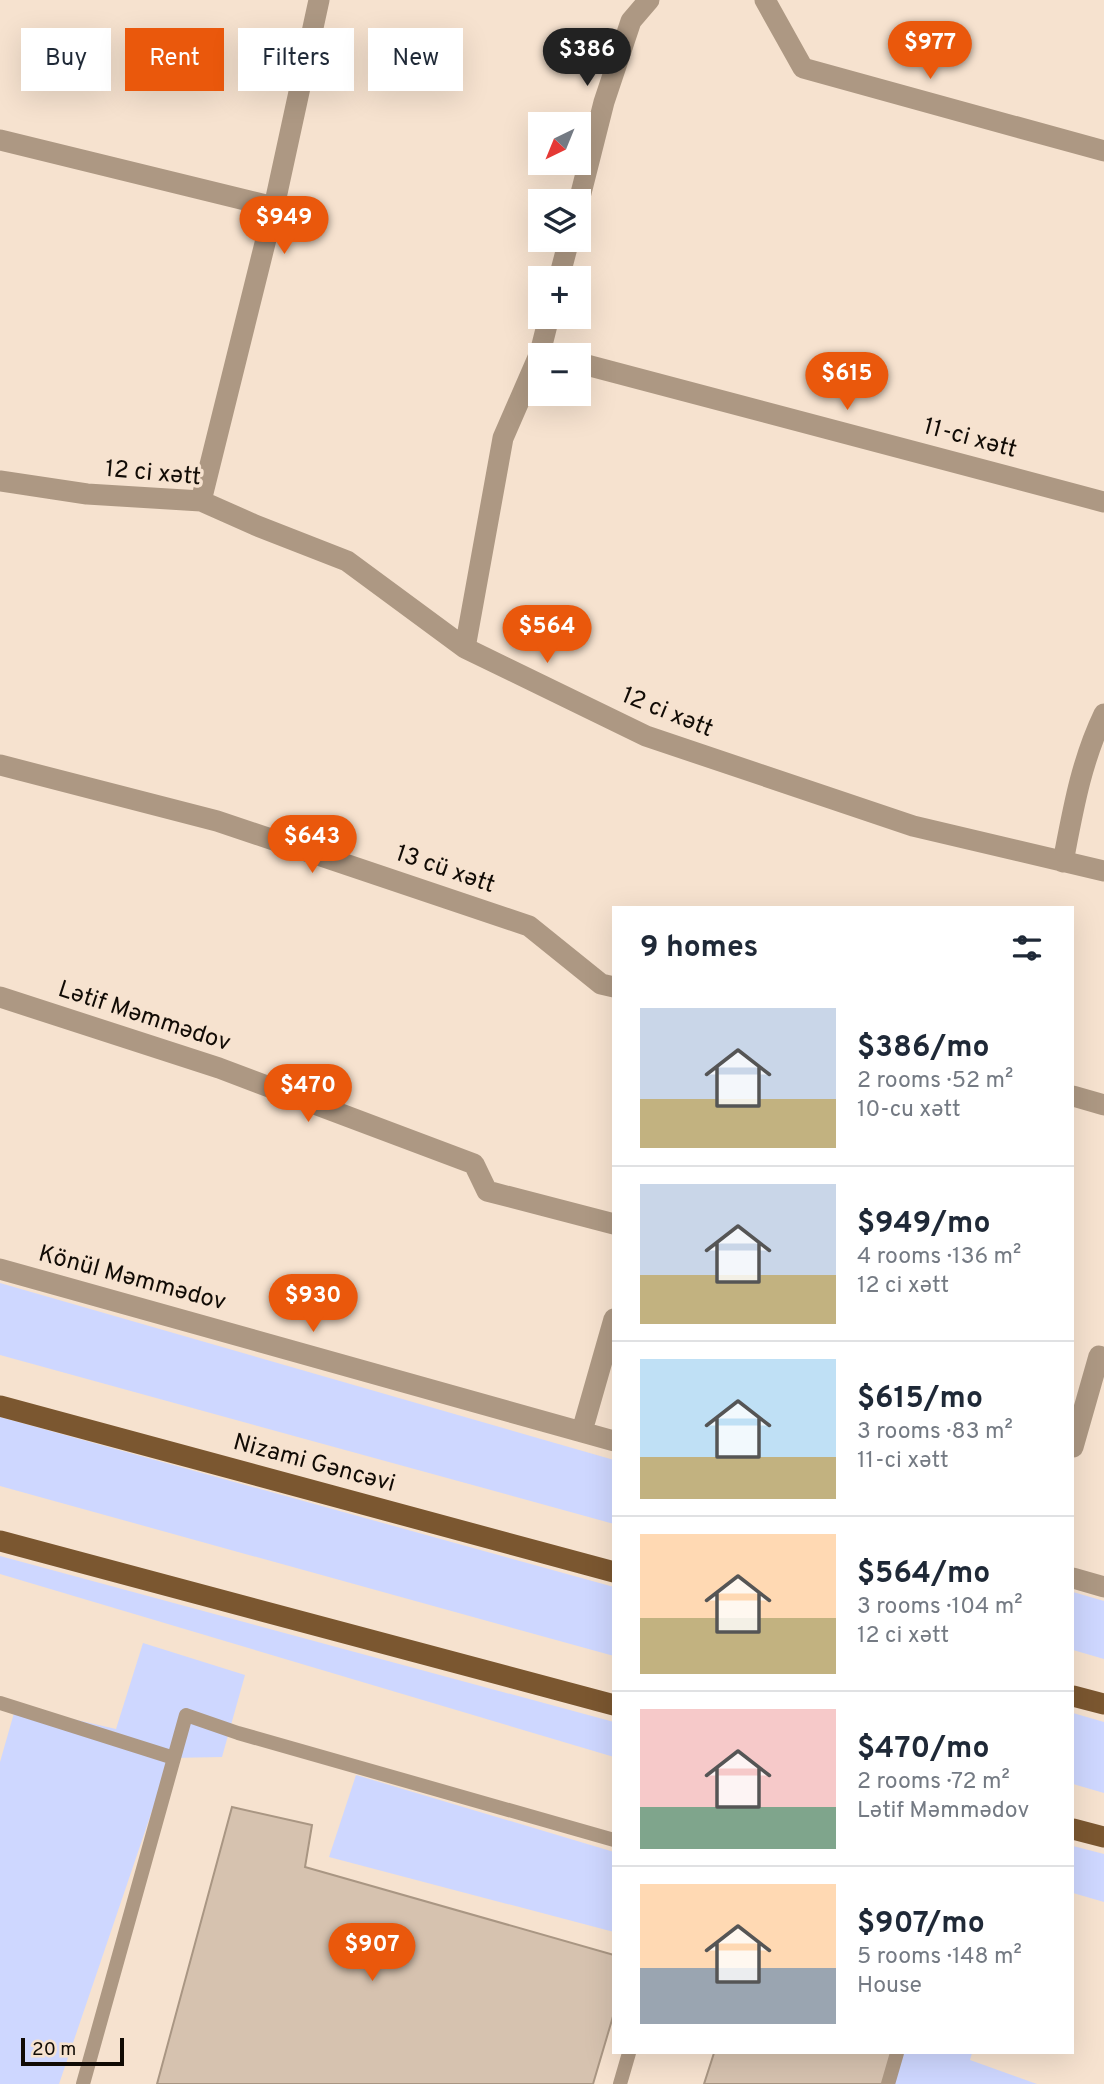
<!DOCTYPE html>
<meta charset="utf-8">
<style>
:root{--surface:#fff;--page:#f6f6f7;--text:#1f2937;--muted:#747a83;--line:#e0e1e3;--accent:#ea580c}
body{margin:0;font-family:Overpass,sans-serif;background:var(--page);color:var(--text);height:100vh;display:flex;flex-direction:column;font-size:26px;white-space:nowrap}
*{box-sizing:border-box;margin:0}
p{font-size:23px;color:var(--muted)}
.icon{flex:none;width:38px;height:38px;fill:none;stroke:currentColor;stroke-width:2;stroke-linecap:round;stroke-linejoin:round}
.map{position:relative;flex:1;overflow:hidden}
.drawer{position:absolute;left:612px;top:906px;width:462px;height:1148px;display:flex;flex-direction:column;background:var(--surface);border-radius:0px;box-shadow:0 7px 28px #0002}
.drawer>*{flex:none}
.guide{position:absolute;left:21px;top:28px;width:486px;height:63px;display:flex;gap:14px}
.needle{width:46px;rotate:223deg}
.fabs{position:absolute;left:528px;top:112px;display:grid;gap:14px}
.fabs a{display:grid;place-items:center;width:63px;height:63px;border-radius:0px;background:var(--surface);box-shadow:0 7px 28px #0002;font-size:35px}
.scale{position:absolute;left:21px;bottom:18px;width:103px;box-sizing:border-box;padding-left:7px;border:4px solid #110b05;border-top:0;font-size:19px;line-height:24px;white-space:nowrap;color:#110b05;-webkit-text-stroke:5px #f6e2cf;paint-order:stroke}
.price{position:absolute;translate:-50% -60px;padding:0 16px;border-radius:24px;background:var(--accent);color:#fff;font-size:23px;line-height:46px;filter:drop-shadow(0 2px 4px #0008)}
.price::after{content:'';position:absolute;left:50%;top:42px;width:21px;height:16px;margin-left:-10px;background:inherit;clip-path:polygon(0 0,100% 0,50% 100%)}
.price.current{background:#222;color:#fff}
ul{padding:0;list-style:none}
li{display:flex;align-items:center;gap:21px;height:175px;padding:0 28px}
li+li{border-top:2px solid var(--line)}
li span{display:grid;place-items:center;flex:none;width:196px;height:140px;border-radius:0px;color:#555}
li>.icon{margin-inline-start:auto}
span .icon{width:84px;height:84px;fill:#fffc;stroke-width:1}
li b{font-size:30px}
h2{display:flex;justify-content:space-between;align-items:center;height:84px;padding:0 28px;font-size:30px}
.tag{padding:0 24px;border-radius:0px;background:var(--surface);box-shadow:0 7px 28px #0002;font-size:24px;line-height:63px}
.tag.current{background:var(--accent);color:#fff}
.map>svg:first-child{display:block}
</style>
<div class="map">
<svg width="1104" height="2084" viewBox="0 0 1104 2084">
<rect width="100%" height="100%" fill="#f6e2cf"/>
<path fill="#ced7ff" d="M0,1283L614,1460V1524L0,1355Z
M0,1417L614,1587V1656L0,1486Z
M0,1556L614,1722V1757L0,1574Z
M1073,1592L1104,1601V1659L1073,1650Z
M143,1643L245,1675L222,1757L170,1758L59,2084H0V1762L16,1706L116,1729Z
M1073,1713L1104,1722V1793L1073,1784Z
M356,1775L614,1852V1932L329,1857Z
M1073,1846L1104,1854V1902L1073,1893Z
M901,2053H972L970,2060L1037,2084H893Z"/>
<path fill="#d6c2af" stroke="#a99683" stroke-width="2" d="M232,1807L312,1825L305,1867L614,1955V2013L593,2084H157Z
M714,2053H893L884,2084H704Z"/>
<g fill="none" stroke-linecap="round" stroke-linejoin="round">
<path stroke="#ad9883" stroke-width="14" d="M0,1703L174,1758
M83,2084L186,1715L238,1733L614,1840
M620,2084L629,2053
M888,2084L897,2053"/>
<path stroke="#ad9883" stroke-width="21" d="M765,0L803,68L1104,151
M0,140L274,207
M579,201L604,102L631,21L649,0
M559,278L569,240
M579,363L1104,502
M0,481L87,494L201,501L255,525L347,561L465,648L646,736L913,826L1104,871
M201,501L274,207L319,0
M465,648L503,438L540,353L549,317
M0,765L217,821L529,926L601,984L614,987
M1063,862C1073,810 1081,762 1104,714
M0,997L219,1068L474,1164L487,1191L614,1224
M1073,1096L1104,1105
M0,1269L614,1441
M582,1431L614,1319
M1073,1447L1099,1356
M1073,1578L1104,1587"/>
<path stroke="#7b5730" stroke-width="21" d="M0,1406L614,1572
M0,1541L614,1705
M1073,1696L1104,1704
M1073,1829L1104,1837"/>
</g>
<g text-anchor="middle" dominant-baseline="central" stroke-width="7" stroke-linejoin="round" paint-order="stroke">
<g font-size="24" fill="#110b05" stroke="#f6e2cf">
<text transform="translate(970 439) rotate(15)">11-ci xətt</text>
<text transform="translate(153 474) rotate(5)">12 ci xətt</text>
<text transform="translate(667 713) rotate(22)">12 ci xətt</text>
<text transform="translate(445 870) rotate(19)">13 cü xətt</text>
<text transform="translate(144 1017) rotate(18)">Lətif Məmmədov</text>
<text transform="translate(132 1279) rotate(15)">Könül Məmmədov</text>
<text transform="translate(314 1464) rotate(15)">Nizami Gəncəvi</text>
</g>
</g>
</svg>
<div class="fabs">
<a><svg class="needle" viewBox="-14 -14 28 28"><path d="M0-13l5 13h-10z" fill="#e53935"/><path d="M0 13l5-13h-10z" fill="#747a83"/></svg></a>
<a><svg class="icon" aria-label="layers" viewBox="0 0 24 24"><path d="M12 4l9 5-9 5-9-5zM3 14l9 5 9-5"/></svg></a>
<a>+</a>
<a>−</a>
</div>
<div class="scale">20 m</div>
<b class="price" style="left:930px;top:81px">$977</b>
<b class="price current" style="left:587px;top:88px">$386</b>
<b class="price" style="left:284px;top:256px">$949</b>
<b class="price" style="left:847px;top:412px">$615</b>
<b class="price" style="left:547px;top:665px">$564</b>
<b class="price" style="left:312px;top:875px">$643</b>
<b class="price" style="left:308px;top:1124px">$470</b>
<b class="price" style="left:313px;top:1334px">$930</b>
<b class="price" style="left:372px;top:1983px">$907</b>
<div class="guide">
<a class="tag">Buy</a>
<a class="tag current">Rent</a>
<a class="tag">Filters</a>
<a class="tag">New</a>
</div>
<section class="drawer">
<h2>9 homes<svg class="icon" aria-label="filters" viewBox="0 0 24 24"><path d="M4 7h16M4 17h16"/><circle cx="9" cy="7" r="2"/><circle cx="15" cy="17" r="2"/></svg></h2>
<ul>
<li><span style="background:linear-gradient(#c9d6e8 65%,#c2b280 0)"><svg class="icon" aria-label="home" viewBox="0 0 24 24"><path d="M3 11l9-7 9 7M6 9v11h12V9"/></svg></span><div><b>$386/mo</b><p>2 rooms · 52 m²</p><p>10-cu xətt</p></div></li>
<li><span style="background:linear-gradient(#c9d6e8 65%,#c2b280 0)"><svg class="icon" aria-label="home" viewBox="0 0 24 24"><path d="M3 11l9-7 9 7M6 9v11h12V9"/></svg></span><div><b>$949/mo</b><p>4 rooms · 136 m²</p><p>12 ci xətt</p></div></li>
<li><span style="background:linear-gradient(#bfe0f5 70%,#c2b280 0)"><svg class="icon" aria-label="home" viewBox="0 0 24 24"><path d="M3 11l9-7 9 7M6 9v11h12V9"/></svg></span><div><b>$615/mo</b><p>3 rooms · 83 m²</p><p>11-ci xətt</p></div></li>
<li><span style="background:linear-gradient(#ffd9b3 60%,#c2b280 0)"><svg class="icon" aria-label="home" viewBox="0 0 24 24"><path d="M3 11l9-7 9 7M6 9v11h12V9"/></svg></span><div><b>$564/mo</b><p>3 rooms · 104 m²</p><p>12 ci xətt</p></div></li>
<li><span style="background:linear-gradient(#f6c9c9 70%,#7fa58c 0)"><svg class="icon" aria-label="home" viewBox="0 0 24 24"><path d="M3 11l9-7 9 7M6 9v11h12V9"/></svg></span><div><b>$470/mo</b><p>2 rooms · 72 m²</p><p>Lətif Məmmədov</p></div></li>
<li><span style="background:linear-gradient(#ffd9b3 60%,#9aa5b1 0)"><svg class="icon" aria-label="home" viewBox="0 0 24 24"><path d="M3 11l9-7 9 7M6 9v11h12V9"/></svg></span><div><b>$907/mo</b><p>5 rooms · 148 m²</p><p>House</p></div></li>
</ul>
</section>
</div>
